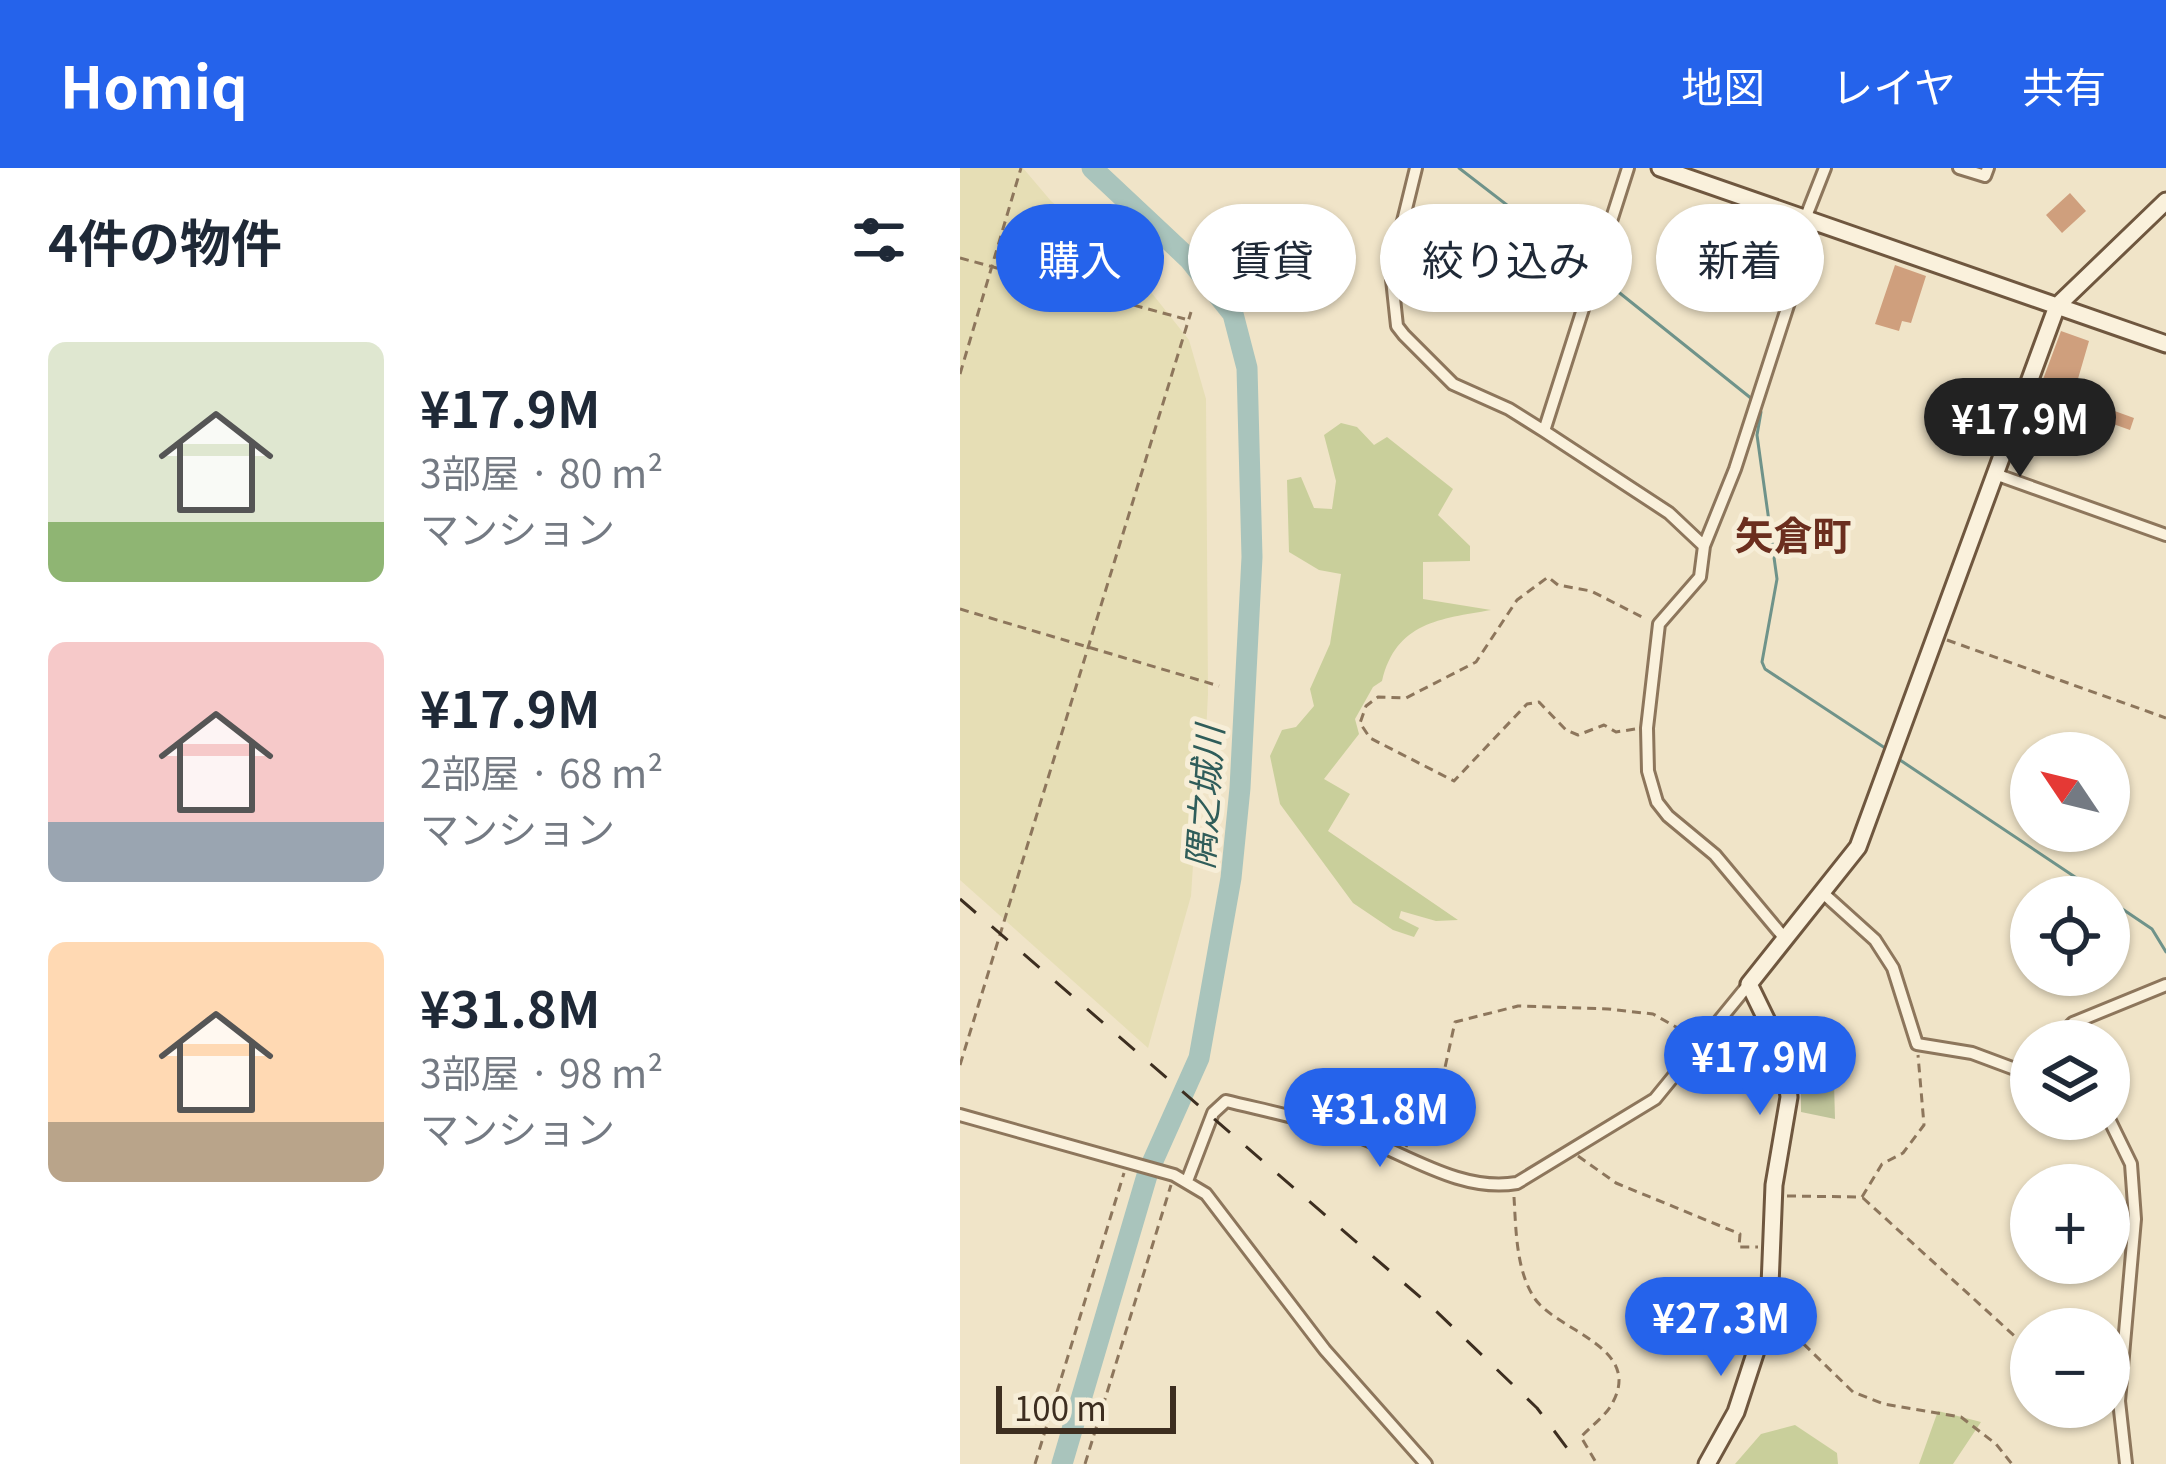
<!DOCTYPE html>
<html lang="ja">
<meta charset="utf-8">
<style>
:root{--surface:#fff;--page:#f6f6f7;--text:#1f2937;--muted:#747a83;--accent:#2563eb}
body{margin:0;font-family:Georgia,"Noto Sans JP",serif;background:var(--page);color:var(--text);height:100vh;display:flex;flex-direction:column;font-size:45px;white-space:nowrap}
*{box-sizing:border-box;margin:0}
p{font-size:39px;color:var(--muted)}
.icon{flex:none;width:66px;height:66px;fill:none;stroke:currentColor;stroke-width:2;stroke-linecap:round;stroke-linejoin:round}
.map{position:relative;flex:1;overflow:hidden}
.details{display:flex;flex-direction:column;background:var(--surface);width:960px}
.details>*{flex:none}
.banner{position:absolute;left:36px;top:36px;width:990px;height:108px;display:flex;gap:24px}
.needle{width:78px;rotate:305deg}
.tools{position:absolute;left:1050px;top:564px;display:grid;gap:24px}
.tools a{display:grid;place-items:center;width:120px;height:120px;border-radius:50%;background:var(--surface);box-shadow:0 3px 9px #0004;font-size:60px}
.scale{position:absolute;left:36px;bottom:30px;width:180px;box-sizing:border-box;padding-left:12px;border:6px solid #3d2e20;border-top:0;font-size:33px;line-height:42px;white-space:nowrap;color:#3d2e20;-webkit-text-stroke:9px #f7eed8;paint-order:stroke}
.price{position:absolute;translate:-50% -102px;padding:0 27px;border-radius:42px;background:var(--accent);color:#fff;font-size:39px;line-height:78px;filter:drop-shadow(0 3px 6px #0008)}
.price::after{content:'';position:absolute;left:50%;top:72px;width:36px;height:27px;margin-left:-18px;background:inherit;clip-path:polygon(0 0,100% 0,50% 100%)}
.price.on{background:#222;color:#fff}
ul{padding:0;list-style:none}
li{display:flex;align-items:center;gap:36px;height:300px;padding:0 48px}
li span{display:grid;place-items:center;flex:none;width:336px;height:240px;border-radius:18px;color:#555}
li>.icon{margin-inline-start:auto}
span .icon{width:144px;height:144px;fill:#fffc;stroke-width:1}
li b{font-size:51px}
h2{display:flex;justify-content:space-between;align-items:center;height:144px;padding:0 48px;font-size:51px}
.chip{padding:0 42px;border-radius:54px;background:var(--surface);box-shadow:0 3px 9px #0004;font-size:42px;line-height:108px}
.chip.on{background:var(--accent);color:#fff}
header{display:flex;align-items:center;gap:72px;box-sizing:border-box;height:168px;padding:0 60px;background:var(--accent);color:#fff}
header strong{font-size:57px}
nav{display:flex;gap:66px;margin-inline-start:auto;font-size:42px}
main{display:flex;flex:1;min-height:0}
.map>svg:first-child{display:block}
</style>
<header>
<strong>Homiq</strong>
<nav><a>地図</a><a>レイヤ</a><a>共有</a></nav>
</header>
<main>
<section class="details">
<h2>4件の物件<svg class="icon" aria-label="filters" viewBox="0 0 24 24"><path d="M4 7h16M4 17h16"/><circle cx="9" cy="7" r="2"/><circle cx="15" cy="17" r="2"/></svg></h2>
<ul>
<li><span style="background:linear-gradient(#dfe7d0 75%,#8fb573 0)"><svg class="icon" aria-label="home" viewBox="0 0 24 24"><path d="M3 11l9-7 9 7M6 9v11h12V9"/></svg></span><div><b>¥17.9M</b><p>3部屋 · 80 m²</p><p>マンション</p></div></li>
<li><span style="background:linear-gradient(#f6c9c9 75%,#9aa5b1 0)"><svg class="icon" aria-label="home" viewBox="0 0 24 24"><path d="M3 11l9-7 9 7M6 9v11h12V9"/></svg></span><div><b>¥17.9M</b><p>2部屋 · 68 m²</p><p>マンション</p></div></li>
<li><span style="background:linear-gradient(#ffd9b3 75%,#b9a48a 0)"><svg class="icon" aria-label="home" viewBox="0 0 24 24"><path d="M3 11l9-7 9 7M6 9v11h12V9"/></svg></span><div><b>¥31.8M</b><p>3部屋 · 98 m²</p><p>マンション</p></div></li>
</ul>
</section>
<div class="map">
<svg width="1206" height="1296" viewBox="0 0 1206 1296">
<rect width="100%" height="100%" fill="#f0e4c8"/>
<path fill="#e6deb5" d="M0,0H63L91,33L179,109L229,172L246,231L248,526L244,606L238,620L231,728L188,880L0,712Z"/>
<path fill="#c9cf9b" d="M381,255L397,259L414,277L427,269L493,321L478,347L510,378V393L463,394V431L531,442C480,451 436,454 422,513L413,519L395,551L399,566L364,611L390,626L368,663L498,752L476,753L441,743L439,750L459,760L454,769L433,762L393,735L320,636L310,588L322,562L336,559L354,538L350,521L370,476L381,406L359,402L329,384L327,312L341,309L354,340L372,341L376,313L364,267Z
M978,1243L1021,1254L993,1296H959Z
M835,1257L877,1285L878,1296H775L801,1266Z"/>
<path fill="#bfc49a" d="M848,862L862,911L874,915L875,951L841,944V911L831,873Z"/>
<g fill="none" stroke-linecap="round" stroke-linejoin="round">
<path stroke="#6f938a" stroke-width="3" d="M499,0L629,100
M636,106L792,231
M798,239L801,244L797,267L817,411L802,494L805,501L925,580
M937,590L1145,729
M1149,732L1192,761L1206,784"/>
<path stroke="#a9c4bc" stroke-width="21" d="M102,1296L188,1004L239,890L271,710L280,620L292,389L287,200L273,146L229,91L132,0"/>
</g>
<path fill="#cf9f7d" d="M1110,25L1126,43L1102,65L1086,47Z
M751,46L786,58L766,110L734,98Z
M935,97L966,108L951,155L942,153L939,163L915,156Z
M1101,163L1129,173L1113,228L1174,250L1170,262L1142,252L1137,265L1072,241Z"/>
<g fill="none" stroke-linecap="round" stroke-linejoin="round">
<g stroke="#8d765c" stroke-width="16">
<path id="street" d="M456,0L431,102L437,158L444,167L493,216L549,241L584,263L709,345L744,378
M999,0L1025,8L1028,0
M845,51L865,0
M584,263L668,0
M1035,306L1206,367
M864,726L915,772L933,800L957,876L1012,885L1071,907
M826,772L755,687L708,648L697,634L688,603L687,560L699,456L740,409L744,378L775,301L855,54
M1108,873L1106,862L1113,855L1206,817
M0,947L214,1007L246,1026L365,1182L466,1296
M1149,951L1171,996L1175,1051L1159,1233L1166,1296
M227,1013L253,945L266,933C303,942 341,950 377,961C435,977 495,1026 557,1015L695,931L789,816"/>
</g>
<g stroke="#6f573f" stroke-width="21">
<path id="secondary" d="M700,0L1206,176
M747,1296L776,1244L809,1143L814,1017L829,929L824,888L789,816L898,679L1097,138L1206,33"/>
</g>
<path stroke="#8d765c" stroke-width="3" stroke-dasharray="9 6" stroke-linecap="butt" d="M0,90L225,151
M0,206L61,0
M0,441L259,518
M987,472L1206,550
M675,561L656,564L644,557L618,567L606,562L579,534L567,536L494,613L410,570L400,555L406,538L418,529L446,530L516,494L557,432L588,409L598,417L631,423L686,451
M0,897L231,144
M446,979L464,933L484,904L495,854L558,838L648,841L693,846L732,868
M618,988L656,1015L780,1066L779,1079H798
M827,1028L902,1029L922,996L943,985L964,957L958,887
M554,1029C556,1062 556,1103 575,1131C598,1163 682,1179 653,1234C647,1247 630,1259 621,1269L637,1296
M903,1030L1071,1183
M822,1155L893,1224L924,1236L1001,1249L1036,1276L1052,1296
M75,1296L164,1005
M125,1296L211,1017"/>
<use href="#street" stroke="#faf1dc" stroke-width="10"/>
<use href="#secondary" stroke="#faf1dc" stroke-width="15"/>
<path stroke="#3d2e20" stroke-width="3" stroke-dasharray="21 21" stroke-linecap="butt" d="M0,731L475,1142L577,1240L619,1296"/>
</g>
<g text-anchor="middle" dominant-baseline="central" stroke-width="10" stroke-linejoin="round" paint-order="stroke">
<g font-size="36" font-style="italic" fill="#2f5d5a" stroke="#f7eed8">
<text transform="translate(242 629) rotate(-86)">隅之城川</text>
</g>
<g font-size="39" font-weight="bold" fill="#6b2e1e" stroke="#f7eed8">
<text x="833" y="365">矢倉町</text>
</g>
</g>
</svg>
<div class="tools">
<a><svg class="needle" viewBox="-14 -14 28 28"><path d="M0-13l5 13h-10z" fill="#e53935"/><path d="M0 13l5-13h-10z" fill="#747a83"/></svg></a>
<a><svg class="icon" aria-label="locate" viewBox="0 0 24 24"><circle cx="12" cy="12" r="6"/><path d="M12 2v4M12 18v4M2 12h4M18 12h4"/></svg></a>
<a><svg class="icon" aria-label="layers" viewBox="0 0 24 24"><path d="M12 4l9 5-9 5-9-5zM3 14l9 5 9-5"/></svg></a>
<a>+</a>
<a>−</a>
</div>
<div class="scale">100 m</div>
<b class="price on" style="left:1060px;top:312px">¥17.9M</b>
<b class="price" style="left:800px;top:950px">¥17.9M</b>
<b class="price" style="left:420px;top:1002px">¥31.8M</b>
<b class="price" style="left:761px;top:1211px">¥27.3M</b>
<div class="banner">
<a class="chip on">購入</a>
<a class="chip">賃貸</a>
<a class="chip">絞り込み</a>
<a class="chip">新着</a>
</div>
</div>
</main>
